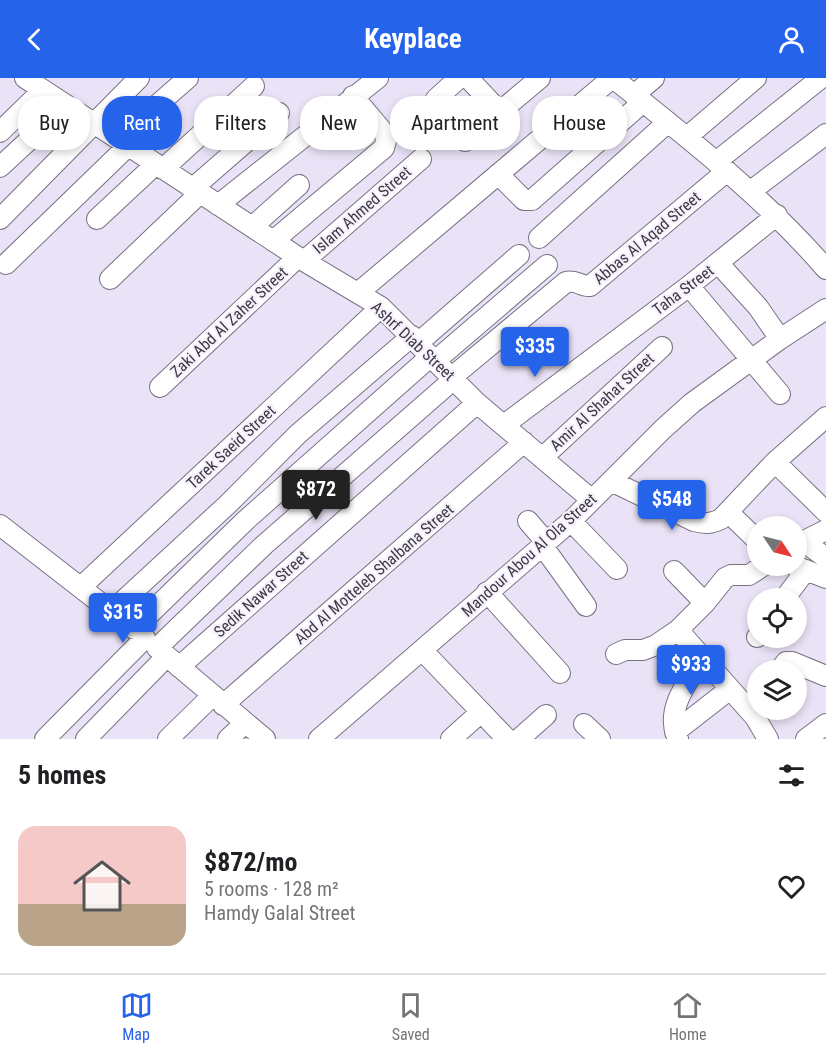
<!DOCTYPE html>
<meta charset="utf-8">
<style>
:root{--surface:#fff;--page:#f6f6f6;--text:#202124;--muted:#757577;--line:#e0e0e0;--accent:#2563eb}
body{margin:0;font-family:"Roboto Condensed",sans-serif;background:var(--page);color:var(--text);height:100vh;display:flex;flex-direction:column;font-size:22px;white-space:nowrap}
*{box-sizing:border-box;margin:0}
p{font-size:20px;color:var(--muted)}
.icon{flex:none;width:33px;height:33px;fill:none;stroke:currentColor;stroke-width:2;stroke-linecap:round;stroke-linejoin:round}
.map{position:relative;height:661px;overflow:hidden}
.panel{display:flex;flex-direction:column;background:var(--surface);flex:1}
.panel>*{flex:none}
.hud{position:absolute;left:18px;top:18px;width:790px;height:54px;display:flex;gap:12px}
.needle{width:39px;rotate:125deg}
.tools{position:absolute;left:747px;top:438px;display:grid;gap:12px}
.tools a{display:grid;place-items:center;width:60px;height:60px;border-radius:50%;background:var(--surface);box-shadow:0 3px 9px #0003;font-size:30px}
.price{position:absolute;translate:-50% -51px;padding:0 14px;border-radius:6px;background:var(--accent);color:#fff;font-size:20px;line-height:39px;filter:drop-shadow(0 2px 3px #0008)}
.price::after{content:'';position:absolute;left:50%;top:36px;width:18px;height:14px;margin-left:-9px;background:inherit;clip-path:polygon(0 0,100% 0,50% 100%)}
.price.current{background:#222;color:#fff}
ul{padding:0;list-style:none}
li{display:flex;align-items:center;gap:18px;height:150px;padding:0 18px}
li+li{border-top:2px solid var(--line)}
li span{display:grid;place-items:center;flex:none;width:168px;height:120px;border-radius:18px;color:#555}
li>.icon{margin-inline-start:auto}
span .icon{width:72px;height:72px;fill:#fffc;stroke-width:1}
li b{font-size:26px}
h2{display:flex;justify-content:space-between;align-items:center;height:72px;padding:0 18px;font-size:26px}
.tag{padding:0 21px;border-radius:24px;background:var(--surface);box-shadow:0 3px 9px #0003;font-size:21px;line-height:54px}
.tag.current{background:var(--accent);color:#fff}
header{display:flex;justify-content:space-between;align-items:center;height:78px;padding:0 18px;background:var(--accent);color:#fff;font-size:27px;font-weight:700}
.tab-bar{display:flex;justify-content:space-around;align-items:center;height:84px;border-top:2px solid var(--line);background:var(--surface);font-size:16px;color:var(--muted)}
.tab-bar a{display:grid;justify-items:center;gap:3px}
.tab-bar .current{color:var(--accent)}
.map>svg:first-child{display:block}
</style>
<header><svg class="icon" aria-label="back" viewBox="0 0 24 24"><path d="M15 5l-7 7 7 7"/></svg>Keyplace<svg class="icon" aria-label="person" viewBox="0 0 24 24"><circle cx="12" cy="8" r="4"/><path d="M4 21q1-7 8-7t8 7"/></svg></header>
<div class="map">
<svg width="826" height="661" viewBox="0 0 826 661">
<rect width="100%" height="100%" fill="#eae2f6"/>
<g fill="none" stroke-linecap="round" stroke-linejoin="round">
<g stroke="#787283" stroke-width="22">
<path id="minor" d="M25,0L304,183L381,229L477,325L592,422
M468,0L500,34
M613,0C688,60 763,118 826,191
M634,17L654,0
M436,21L459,0
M0,54L43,12
M687,59L756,0
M465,63L540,0
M122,64L157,27L188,0
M717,83L821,0
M0,89L66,28
M163,91L254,8
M498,96L524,122H532L643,24
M193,110L279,35
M751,113L826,56
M218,127L378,0
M0,141L139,0
M97,141L156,86
M252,149L299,107
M539,160L668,44
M273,163L384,70L386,63L385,56L353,18
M304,183L421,81
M718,185L758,229L780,261
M6,186L128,68
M110,201L200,115
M689,208L780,316
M359,214L612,0
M418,265L519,177
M435,283L547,187
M452,299L566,204C576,201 581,209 590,208L727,93
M160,309L298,179
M504,347L689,208L777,137
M542,380L662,269
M775,384L826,434
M611,403L694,443C705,446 711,446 721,441L775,384L826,339
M728,434L758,463
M528,443L546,464
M571,443L617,491
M0,447L121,541
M803,463L826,480
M542,467L586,528
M796,467L826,452
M795,488L826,500
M674,493L705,525
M82,508L381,229
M487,514L560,595
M785,520L806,492
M112,533L227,427L298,356L412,258
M134,551L246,442L431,278
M678,552L755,639L768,661
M757,559L758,558
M157,570L264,467L454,301
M422,572L507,661
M616,576L625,572H643L656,567L678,552L705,525L725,500L731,497H749L763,488
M169,580L265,661
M179,589L477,325
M780,592L786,584H792L826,598
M223,627L524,364
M584,646L600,661
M675,654L730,611
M45,661L145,560
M86,661L167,578
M168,661L212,618
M228,661L245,645
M319,661L571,443L663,351L692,325L780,261L826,231
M451,661L481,634
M519,661L546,637
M678,661C664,632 688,604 702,580
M806,661L826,646"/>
</g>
<use href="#minor" stroke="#fff" stroke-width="20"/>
</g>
<g text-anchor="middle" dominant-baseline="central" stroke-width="4.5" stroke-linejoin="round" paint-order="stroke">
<g font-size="16" fill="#3c3940" stroke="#f6f1fd">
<text transform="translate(362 132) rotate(-41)">Islam Ahmed Street</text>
<text transform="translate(647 160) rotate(-40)">Abbas Al Aqad Street</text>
<text transform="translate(683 212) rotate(-37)">Taha Street</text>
<text transform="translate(229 244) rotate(-43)">Zaki Abd Al Zaher Street</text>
<text transform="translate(413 263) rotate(43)">Ashrf Diab Street</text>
<text transform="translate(602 324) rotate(-43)">Amir Al Shahat Street</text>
<text transform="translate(231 369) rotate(-43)">Tarek Saeid Street</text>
<text transform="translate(529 477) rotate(-42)">Mandour Abou Al Ola Street</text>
<text transform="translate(374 496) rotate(-41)">Abd Al Motteleb Shalbana Street</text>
<text transform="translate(261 516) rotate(-42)">Sedik Nawar Street</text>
</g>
</g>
</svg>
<div class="tools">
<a><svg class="needle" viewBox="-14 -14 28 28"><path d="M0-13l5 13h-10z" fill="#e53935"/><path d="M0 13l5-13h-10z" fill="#757577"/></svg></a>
<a><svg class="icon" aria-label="locate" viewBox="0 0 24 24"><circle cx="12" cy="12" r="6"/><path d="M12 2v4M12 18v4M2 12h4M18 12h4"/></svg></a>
<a><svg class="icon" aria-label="layers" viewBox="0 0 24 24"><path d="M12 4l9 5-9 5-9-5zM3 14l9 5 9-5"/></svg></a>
</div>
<b class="price" style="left:535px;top:300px">$335</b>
<b class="price current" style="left:316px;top:443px">$872</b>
<b class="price" style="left:672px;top:453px">$548</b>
<b class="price" style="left:123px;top:566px">$315</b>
<b class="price" style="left:691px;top:618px">$933</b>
<div class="hud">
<a class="tag">Buy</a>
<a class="tag current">Rent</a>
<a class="tag">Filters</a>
<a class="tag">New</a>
<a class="tag">Apartment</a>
<a class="tag">House</a>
</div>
</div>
<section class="panel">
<h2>5 homes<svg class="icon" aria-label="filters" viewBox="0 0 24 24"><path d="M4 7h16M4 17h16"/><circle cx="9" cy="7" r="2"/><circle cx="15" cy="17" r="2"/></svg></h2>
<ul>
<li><span style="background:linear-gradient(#f6c9c9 65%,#b9a48a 0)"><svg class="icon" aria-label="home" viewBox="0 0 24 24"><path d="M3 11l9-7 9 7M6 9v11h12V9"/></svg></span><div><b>$872/mo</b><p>5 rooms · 128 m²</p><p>Hamdy Galal Street</p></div><svg class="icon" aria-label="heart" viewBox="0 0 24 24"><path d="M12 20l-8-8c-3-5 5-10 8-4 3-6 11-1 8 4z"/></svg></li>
</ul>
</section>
<nav class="tab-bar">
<a class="current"><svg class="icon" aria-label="map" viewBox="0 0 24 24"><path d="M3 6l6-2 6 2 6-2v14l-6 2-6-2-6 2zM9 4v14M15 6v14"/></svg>Map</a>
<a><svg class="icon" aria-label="saved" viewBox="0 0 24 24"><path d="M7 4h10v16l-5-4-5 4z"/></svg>Saved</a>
<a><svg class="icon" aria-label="home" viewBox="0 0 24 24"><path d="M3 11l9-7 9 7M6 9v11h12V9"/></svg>Home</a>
</nav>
